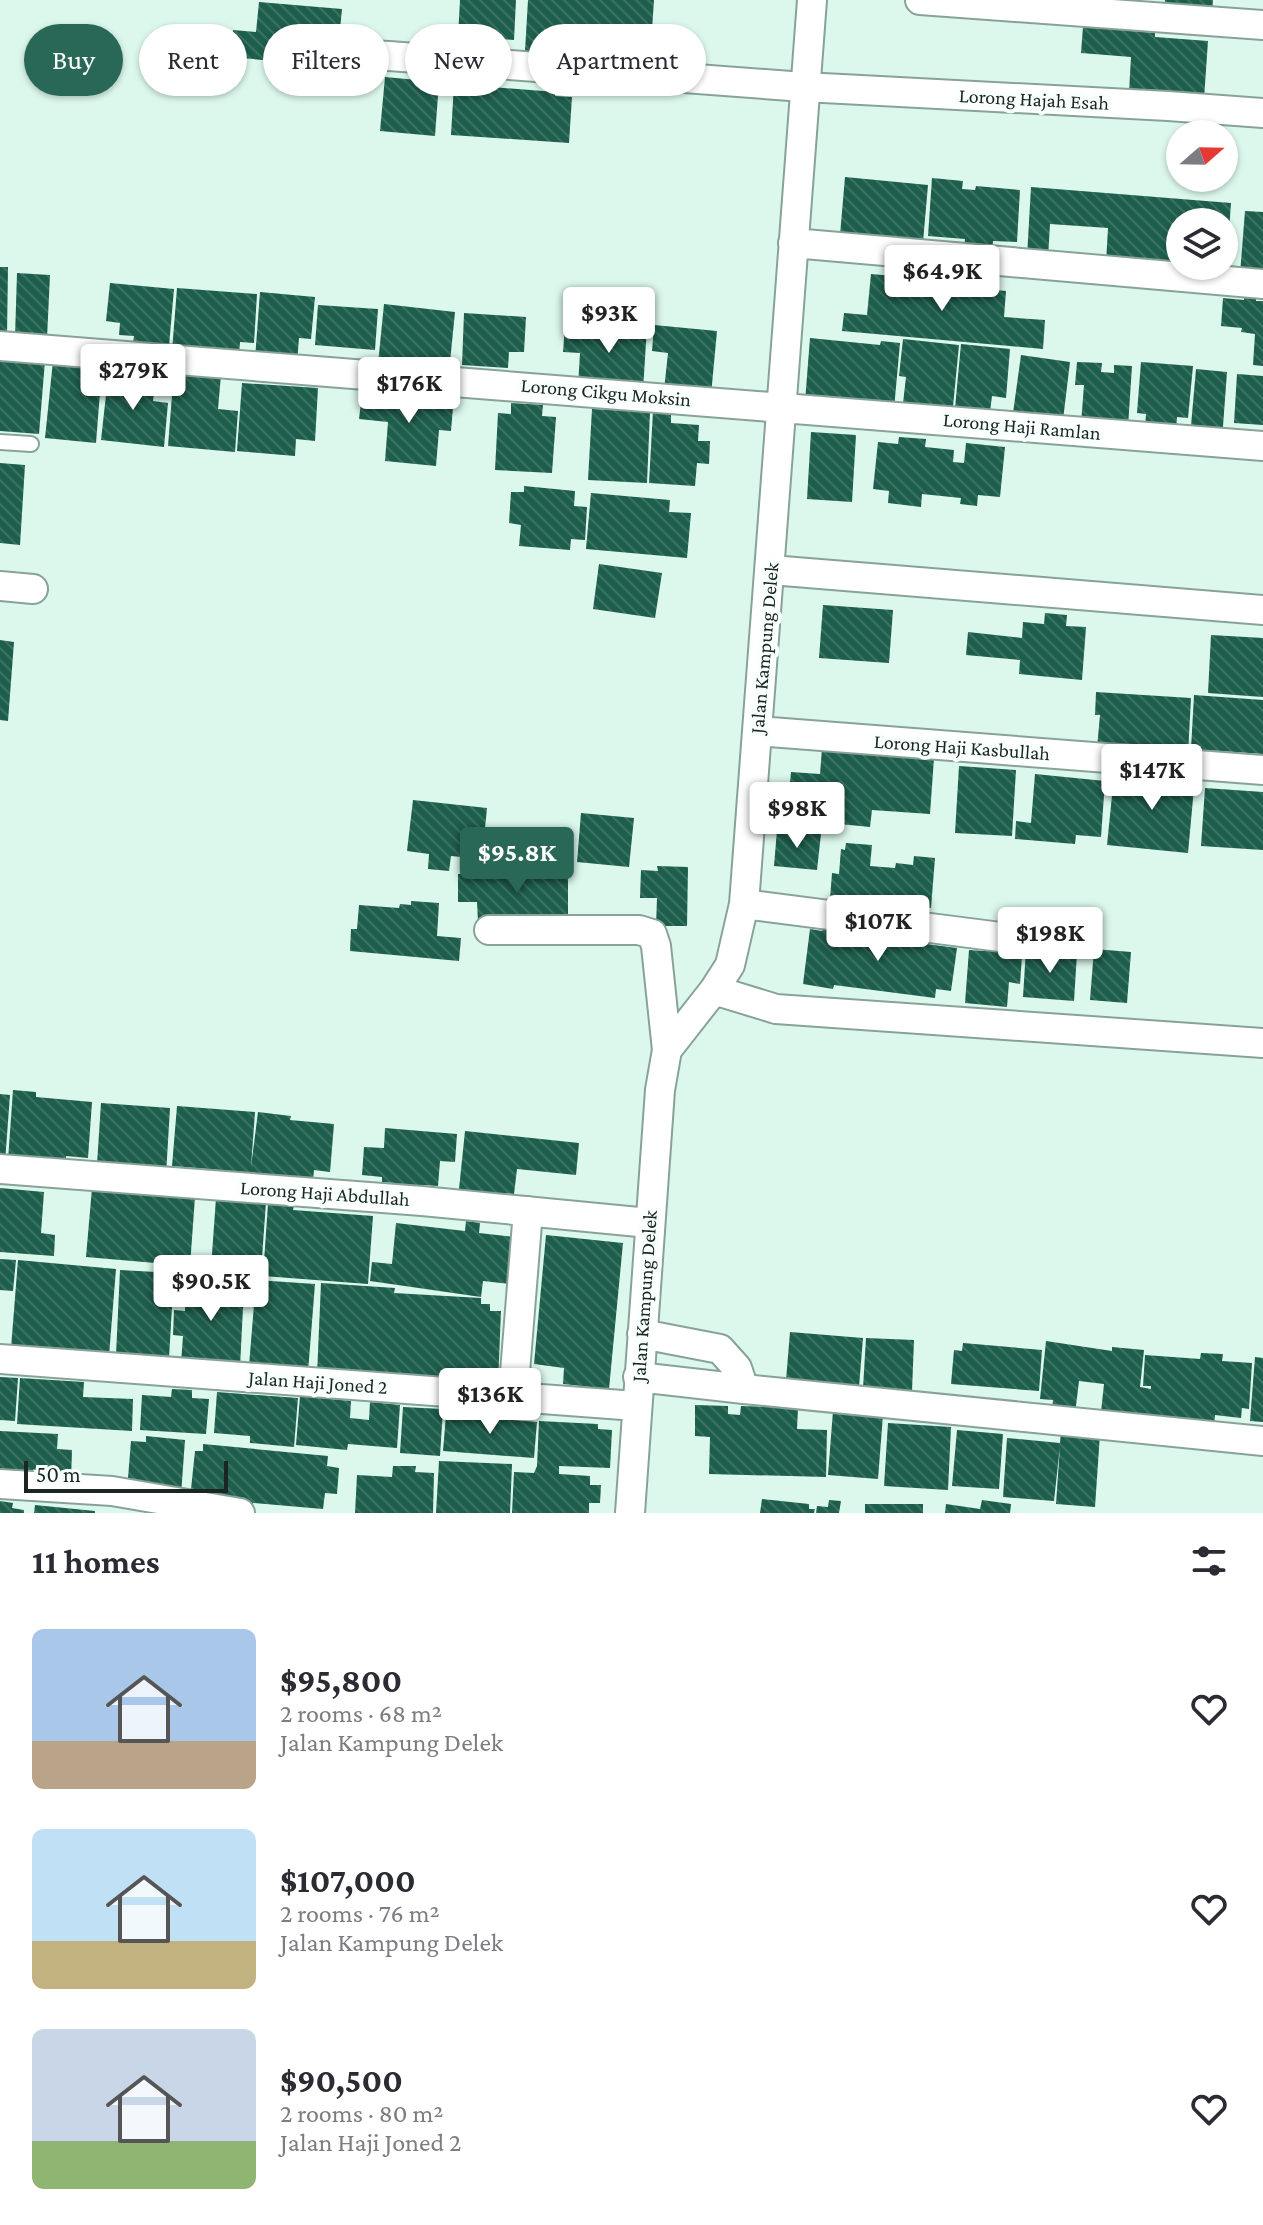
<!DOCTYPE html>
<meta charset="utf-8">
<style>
:root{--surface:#fff;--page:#f2f2f3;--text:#2b2b33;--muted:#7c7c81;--accent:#296856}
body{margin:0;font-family:"Crimson Pro",serif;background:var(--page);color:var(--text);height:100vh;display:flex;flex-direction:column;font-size:30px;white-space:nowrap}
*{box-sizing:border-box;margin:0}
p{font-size:26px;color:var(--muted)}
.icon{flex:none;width:44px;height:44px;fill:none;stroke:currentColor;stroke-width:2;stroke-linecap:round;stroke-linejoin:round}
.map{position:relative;height:1513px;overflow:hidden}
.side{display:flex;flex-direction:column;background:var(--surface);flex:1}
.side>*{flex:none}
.banner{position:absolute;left:24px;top:24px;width:800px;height:72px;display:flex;gap:16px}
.needle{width:52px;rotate:70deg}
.controls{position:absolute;left:1166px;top:120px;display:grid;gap:16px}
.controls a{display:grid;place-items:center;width:72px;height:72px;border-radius:50%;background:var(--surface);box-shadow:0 2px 6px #0004;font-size:40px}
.scale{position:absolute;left:24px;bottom:20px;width:204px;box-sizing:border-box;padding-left:8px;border:4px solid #1b2521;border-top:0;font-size:22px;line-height:28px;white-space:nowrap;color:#1b2521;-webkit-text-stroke:6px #f9fffd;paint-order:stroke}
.price{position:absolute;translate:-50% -68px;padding:0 18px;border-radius:8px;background:#fff;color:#222;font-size:26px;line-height:52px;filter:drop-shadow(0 2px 4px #0008)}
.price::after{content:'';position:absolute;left:50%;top:48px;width:24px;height:18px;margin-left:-12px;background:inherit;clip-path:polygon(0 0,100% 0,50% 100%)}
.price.selected{background:var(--accent);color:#fff}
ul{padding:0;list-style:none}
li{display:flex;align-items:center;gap:24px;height:200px;padding:0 32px}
li span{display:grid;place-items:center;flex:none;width:224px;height:160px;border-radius:12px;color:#555}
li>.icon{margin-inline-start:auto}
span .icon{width:96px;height:96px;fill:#fffc;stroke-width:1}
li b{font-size:34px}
h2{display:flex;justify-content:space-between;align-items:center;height:96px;padding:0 32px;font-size:34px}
.chip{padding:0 28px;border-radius:36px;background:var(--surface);box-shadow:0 2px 6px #0004;font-size:28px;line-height:72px}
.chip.selected{background:var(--accent);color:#fff}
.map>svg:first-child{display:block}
</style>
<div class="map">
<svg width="1263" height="1513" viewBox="0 0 1263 1513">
<defs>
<pattern id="building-back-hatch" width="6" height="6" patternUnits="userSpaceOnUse" patternTransform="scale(2)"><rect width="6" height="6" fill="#1d5e4c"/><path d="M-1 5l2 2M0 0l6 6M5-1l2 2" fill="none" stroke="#3d7162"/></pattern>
</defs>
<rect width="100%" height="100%" fill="#dcf8ed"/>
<path fill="url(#building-back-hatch)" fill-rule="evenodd" d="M460,0H516L514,40L500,39L499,52L467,51L468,38L458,37Z
M528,0H654L650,59L525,51Z
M1165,0H1213L1212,13L1164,7Z
M259,2L342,9L337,61L319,65L230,57L233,30L256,32Z
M1083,27L1155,33V37L1208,41L1204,99L1129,92L1131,57L1081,53Z
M385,77L439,82L435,136L380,131Z
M454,84L556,92L555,96L572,97L569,143L451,135Z
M845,177L928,185L923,242L840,235Z
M932,178L963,181L962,189L975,190L976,186L1020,190L1017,242L993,241L992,253L964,251L965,239L928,236Z
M1031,187L1231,203L1226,272L1106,263L1108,228L1050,224L1048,259L1027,257ZM1180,222H1224V266H1180Z
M1245,211L1263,212V276L1240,274Z
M0,267H8L7,335H0Z
M17,273L50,275L47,338L15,337Z
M871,274L975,283L974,288L1006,291L1004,317L1045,320L1043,349L842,331L844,313L867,315Z
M110,283L174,289L169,346L133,343L134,336L119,335L120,323L106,321Z
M177,288L257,294L254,343L240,342L239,356L172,351Z
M1245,291L1256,292V301H1263V366L1253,365L1255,334L1241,332L1242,328L1221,326L1223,298L1244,300Z
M260,292L315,297L311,339L299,338L297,363L255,359Z
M384,304L455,312L449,372L378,364Z
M318,305L378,309L375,350L315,345Z
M464,313L526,317L524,352H509L508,368L462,365Z
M582,322L647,326L643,391L578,386L580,353L563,352L565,326L582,328Z
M654,325L717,331L711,395L664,390L668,353L652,351Z
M810,338L880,345L881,341L900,343L894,409L805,402Z
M903,339L959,345L952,417L902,412L906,377L899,376Z
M961,344L1010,349L1006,398L992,396L990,412L955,408Z
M1021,355L1070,362L1063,420L1013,413Z
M0,358L45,361L39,434L0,431Z
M53,361L102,367L96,443L45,438Z
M1077,362L1102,363L1101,372L1114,373V365L1132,366L1128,427L1081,424L1084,385H1075Z
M1141,362L1193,366L1188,418L1177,417L1176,431L1145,429L1146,414L1137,413Z
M109,368L132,370L130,380L155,383L153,401L168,403L164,447L101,440Z
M1196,369L1227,372L1222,440L1190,437Z
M174,370L221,375L218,409L238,411L235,452L168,446Z
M1237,374L1263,376V425L1234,423Z
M242,383L318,388L315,441L296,439L295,456L237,451Z
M391,390L428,394V399L442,400L441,406L453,407L451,431L439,430L436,466L385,461L388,422L359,419L362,394L390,397Z
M511,403L543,405L542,416L556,417L552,473L495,470L498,413L511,414Z
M592,409L650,412L647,483L588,480Z
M653,411L671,412V423L699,425L698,441H710L709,464L697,463L695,486L649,483Z
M811,432L856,435L852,502L807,499Z
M899,437L926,439L925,447L954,450L953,462L964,463L966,443L1005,447L1000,497L978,495L977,506L960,504L961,498L922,494L921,507L888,503L889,491L873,489L878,442L898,444Z
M0,463L25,465L20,545L0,543Z
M524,486L575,491L574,506L587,507L585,540L571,539L570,550L519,546L521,525L509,523L511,492H524Z
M591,493L670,500L669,512L691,513L687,558L586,549Z
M599,564L662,573L655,618L593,609Z
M823,605L893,610L889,663L819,658Z
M1045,613L1067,615L1066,626L1086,627L1082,680L1019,674L1020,660L966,655L968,632L1022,638L1023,622L1044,624Z
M1211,635L1263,638V697L1208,693Z
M0,640L14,642L8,721L0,720Z
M1096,692L1191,698L1188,754L1097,748L1100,715H1095Z
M1194,695L1263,700V754L1191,749Z
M822,749L934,758L930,814L872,810L870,827L829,823L831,806L788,803L791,772L820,774Z
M959,766L1016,770L1012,836L955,833Z
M1145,772L1195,777L1188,853L1107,845L1114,776L1145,779Z
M1035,774L1105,781L1101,837L1076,835L1075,844L1015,839L1016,821L1031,823Z
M1205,788L1263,792V850L1201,846Z
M413,800L487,808L482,859L451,856L449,871L428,869L429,854L407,851Z
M581,813L634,818L629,867L577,862Z
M777,830L821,834L817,870L774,866Z
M846,843L872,845L870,866L895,868L896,863L913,865L914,856L935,858L931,908L907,906L906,911L855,906V901L830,899L832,873L839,874L841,849L845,850Z
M657,866L688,867L687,926H656L657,898H640L641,870L658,871Z
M568,870V922H478L477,902H458V874L477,873V871Z
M411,901L439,903L437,936L461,938L459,961L350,951L351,929H357L359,905L399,908L400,904L411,905Z
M823,927L868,933V937L884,939V934L912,938L911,942L957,948L951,991L936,989L935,998L834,985L833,989L803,984L810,929L822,931Z
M986,942L1012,945L1011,957H1022L1020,984L1009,982L1007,1007L965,1003L969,950L985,951Z
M1026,949L1077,953L1074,1001L1023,997Z
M1094,949L1131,952L1127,1003L1090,1000Z
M13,1090L36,1092V1097L92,1102L88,1158L66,1156V1165L8,1160Z
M0,1094L10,1095L5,1162H0Z
M101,1103L170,1108L166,1175L97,1164Z
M177,1106L255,1112L251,1167L258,1112L291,1116L290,1120L334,1124L330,1172L314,1170L312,1191L280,1188L281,1175L172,1166Z
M385,1128L457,1134L455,1162L440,1161L438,1186L423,1185L422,1196L394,1193L395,1183L382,1182V1177L362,1175L364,1147L384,1148Z
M465,1131L579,1143L576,1175L517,1169L514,1194L504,1193L503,1205L469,1201L470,1190L459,1189Z
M0,1188L44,1192L41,1233L55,1235L54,1256L0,1252Z
M92,1188L195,1197L190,1266L86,1257Z
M216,1198L266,1202L261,1272L211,1268Z
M268,1204L294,1206L293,1210L373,1216L368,1284L263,1276Z
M466,1221L480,1223L479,1233L515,1237L510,1284L483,1281L481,1297L370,1281L372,1262L392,1264L396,1223L465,1231Z
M546,1235L623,1243L609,1389L563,1384L564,1368L534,1364Z
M0,1259L16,1260L13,1291L0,1290Z
M18,1260L116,1269L109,1356L11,1348Z
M120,1270L174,1273L169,1358L116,1355Z
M199,1276L233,1278L232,1287L244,1288L240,1367L181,1363L183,1336L173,1335L174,1310L185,1311L186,1284L199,1285Z
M256,1280L315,1284L308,1372L249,1366Z
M321,1283L395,1288L394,1293L481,1298V1304H490V1311H501L498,1384L317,1375Z
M790,1332L863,1338L859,1387L786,1380Z
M866,1338L914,1340L912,1391L863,1388Z
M1046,1341L1112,1351V1347L1144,1350L1140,1387L1151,1389V1386H1143L1145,1355L1200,1359L1201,1353L1223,1354L1222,1361L1252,1363L1249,1409L1242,1408L1241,1418L1215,1415L1214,1428L1101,1412L1104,1384L1079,1381L1075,1414L1052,1411L1053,1400L1040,1399Z
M963,1343L1042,1350L1039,1391L951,1384L954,1350L962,1351Z
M1255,1357L1263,1358V1422L1250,1421Z
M0,1377L18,1378L15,1421L0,1420Z
M20,1378L84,1382L83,1397L133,1399L132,1431L17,1424Z
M172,1389L192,1390V1398L209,1399L206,1434L140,1430L142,1395L171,1397Z
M217,1392L298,1398L294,1447L250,1443V1436L214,1433Z
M300,1396L351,1401L350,1418L369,1420L370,1402L400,1405L397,1448L348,1444L347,1450L296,1445Z
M695,1405L728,1406V1414L740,1415L741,1406L798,1408L797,1429L827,1430L826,1477L709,1474L710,1437L695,1436Z
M403,1407L443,1409L440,1456L400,1453Z
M833,1411L883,1415L878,1479L828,1475Z
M446,1415L537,1422L534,1458L443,1451Z
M539,1421L598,1424V1429L612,1430L610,1468L559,1466V1474L590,1476V1485H601L600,1503H589V1513H512L514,1472L534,1473L537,1466Z
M888,1423L951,1427L948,1490L884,1486Z
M957,1430L1003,1434L999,1489L952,1486Z
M0,1431L58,1434L57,1449L72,1450L71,1481L0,1482Z
M1061,1431L1100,1434L1095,1507L1056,1504L1060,1446L1054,1501L1003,1497L1007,1438L1060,1443Z
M146,1436L185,1440L181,1495L127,1490L131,1441L146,1442Z
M203,1444L328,1456L327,1466L339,1468L337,1494L325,1493L323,1509L253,1503L252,1510L198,1505L199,1490L191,1489L195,1451H203Z
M439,1461L512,1464L510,1513H436Z
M393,1466H416L415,1472L434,1473L433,1513H355L357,1475L392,1477Z
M762,1499L809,1504V1509H815L814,1513H760Z
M829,1500L841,1501L839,1513H816L817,1506L828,1507Z
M982,1500L1011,1504L1010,1513H945L946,1504L980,1509Z
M0,1501L13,1503L12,1508L24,1510V1513H0Z
M865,1504H923V1513H865Z
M35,1505L95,1511V1513H34Z"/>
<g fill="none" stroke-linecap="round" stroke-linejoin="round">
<g stroke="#88a299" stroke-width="18">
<path id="lane" d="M0,442L31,444"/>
</g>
<g stroke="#88a299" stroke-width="32">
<path id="street" d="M920,0L1263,25
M289,74L368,55L389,56L804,87L1168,106L1263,113
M793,243L1263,284
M0,346L1263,446
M771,570L1263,610
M0,586L33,589
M757,731L1263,770
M744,904L1016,939
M489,930H639L652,934L656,946L667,1050
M714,990L776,1009L1263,1043
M0,1169L422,1201L649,1223
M642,1334L720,1349L737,1368L744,1389L1263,1441
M0,1359L636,1406
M638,1377L744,1389
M513,1397L528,1211
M0,1484L112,1491L240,1513
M630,1513L660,1090L667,1050L714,990L730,965L744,904L812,0"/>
</g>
<use href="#lane" stroke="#fff" stroke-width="14"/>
<use href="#street" stroke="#fff" stroke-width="28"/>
</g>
<g text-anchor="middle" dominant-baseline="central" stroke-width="8" stroke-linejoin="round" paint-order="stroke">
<g font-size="20" fill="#1b2521" stroke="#f9fffd">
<text transform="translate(1034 99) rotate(3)">Lorong Hajah Esah</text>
<text transform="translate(606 392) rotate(5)">Lorong Cikgu Moksin</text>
<text transform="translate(1022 426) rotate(5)">Lorong Haji Ramlan</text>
<text transform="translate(764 648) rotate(-85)">Jalan Kampung Delek</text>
<text transform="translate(962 747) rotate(4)">Lorong Haji Kasbullah</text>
<text transform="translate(325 1193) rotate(4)">Lorong Haji Abdullah</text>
<text transform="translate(644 1296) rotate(-86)">Jalan Kampung Delek</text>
<text transform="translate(318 1382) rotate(4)">Jalan Haji Joned 2</text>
</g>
</g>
</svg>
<div class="controls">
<a><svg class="needle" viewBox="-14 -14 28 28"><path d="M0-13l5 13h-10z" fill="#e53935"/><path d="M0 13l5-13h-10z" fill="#7c7c81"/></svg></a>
<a><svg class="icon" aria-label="layers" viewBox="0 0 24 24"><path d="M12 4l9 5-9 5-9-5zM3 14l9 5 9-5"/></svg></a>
</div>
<div class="scale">50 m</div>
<b class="price" style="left:942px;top:313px">$64.9K</b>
<b class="price" style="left:609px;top:355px">$93K</b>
<b class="price" style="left:133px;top:412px">$279K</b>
<b class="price" style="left:409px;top:425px">$176K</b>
<b class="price" style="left:1152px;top:812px">$147K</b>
<b class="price" style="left:797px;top:850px">$98K</b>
<b class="price selected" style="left:517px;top:895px">$95.8K</b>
<b class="price" style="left:878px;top:963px">$107K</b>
<b class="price" style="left:1050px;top:975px">$198K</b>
<b class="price" style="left:211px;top:1323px">$90.5K</b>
<b class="price" style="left:490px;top:1436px">$136K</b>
<div class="banner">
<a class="chip selected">Buy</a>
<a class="chip">Rent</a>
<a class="chip">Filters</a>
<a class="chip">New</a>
<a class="chip">Apartment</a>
</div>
</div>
<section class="side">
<h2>11 homes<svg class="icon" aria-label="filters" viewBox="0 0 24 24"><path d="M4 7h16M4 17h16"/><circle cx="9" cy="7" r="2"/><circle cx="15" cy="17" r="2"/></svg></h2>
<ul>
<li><span style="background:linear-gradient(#a9c7e8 70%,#b9a48a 0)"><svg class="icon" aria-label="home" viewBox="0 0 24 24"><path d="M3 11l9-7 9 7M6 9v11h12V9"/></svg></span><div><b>$95,800</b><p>2 rooms · 68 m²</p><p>Jalan Kampung Delek</p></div><svg class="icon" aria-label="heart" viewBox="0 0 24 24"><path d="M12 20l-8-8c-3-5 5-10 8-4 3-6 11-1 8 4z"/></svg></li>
<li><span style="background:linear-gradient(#bfe0f5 70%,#c2b280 0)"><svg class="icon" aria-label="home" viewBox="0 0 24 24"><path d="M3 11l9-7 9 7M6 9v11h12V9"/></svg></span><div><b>$107,000</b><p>2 rooms · 76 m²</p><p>Jalan Kampung Delek</p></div><svg class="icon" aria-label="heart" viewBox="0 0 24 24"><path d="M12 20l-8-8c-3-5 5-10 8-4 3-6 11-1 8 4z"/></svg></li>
<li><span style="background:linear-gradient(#c9d6e8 70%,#8fb573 0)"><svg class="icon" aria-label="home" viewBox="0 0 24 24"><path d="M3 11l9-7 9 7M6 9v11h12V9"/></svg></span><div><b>$90,500</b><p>2 rooms · 80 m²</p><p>Jalan Haji Joned 2</p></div><svg class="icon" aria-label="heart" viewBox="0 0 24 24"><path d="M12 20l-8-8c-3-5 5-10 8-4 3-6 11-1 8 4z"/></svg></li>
</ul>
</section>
